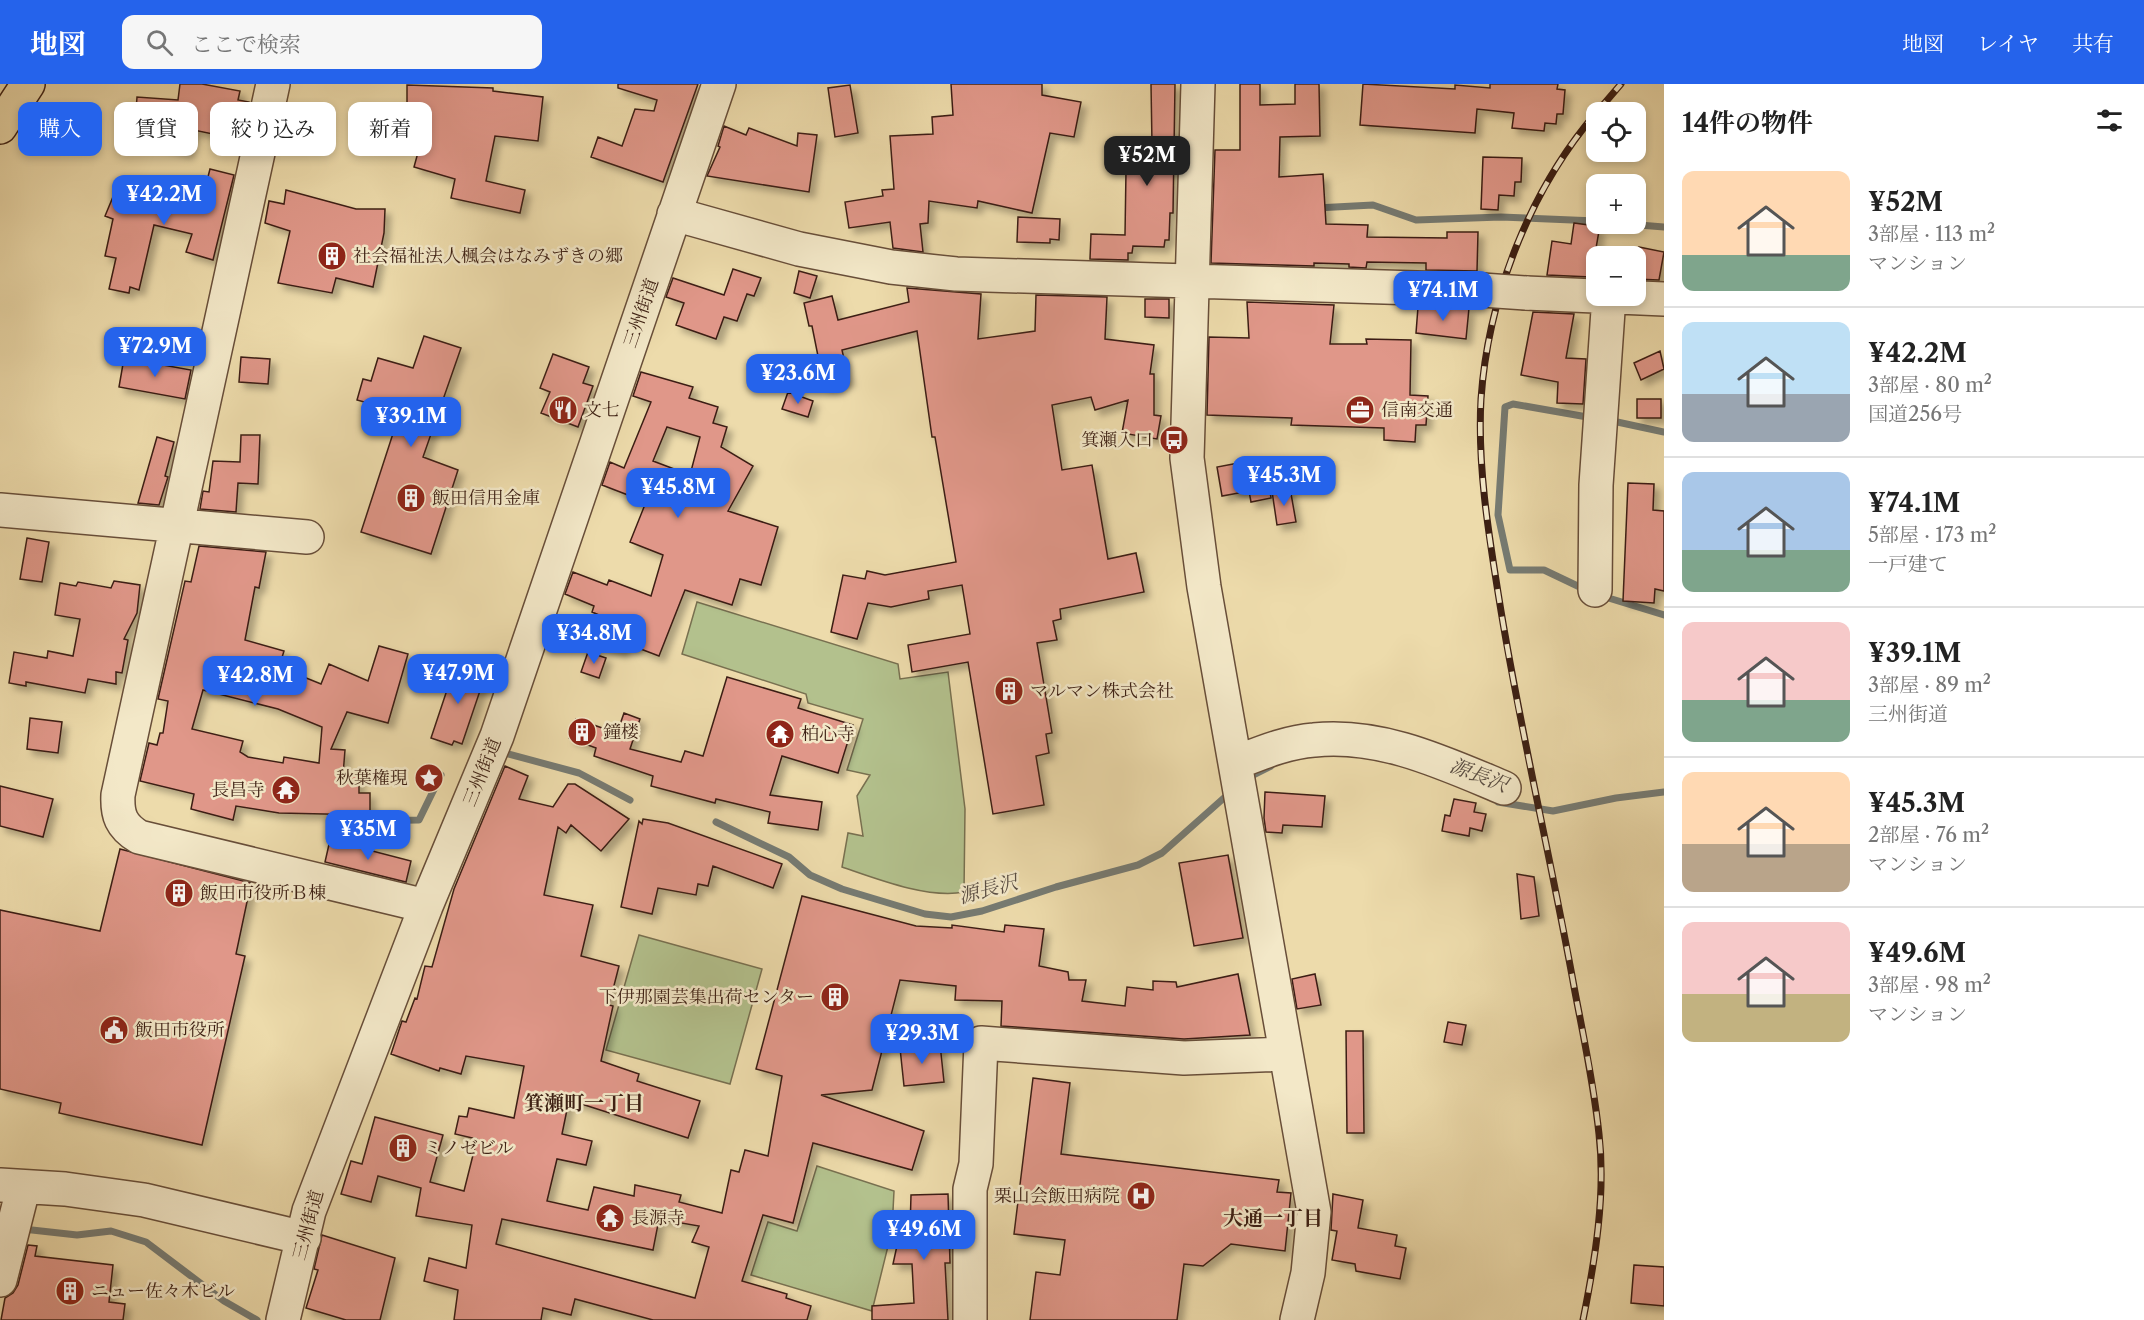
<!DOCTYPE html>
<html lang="ja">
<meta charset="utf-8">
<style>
:root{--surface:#fff;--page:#f6f6f6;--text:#222;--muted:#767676;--line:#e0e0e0;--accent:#2563eb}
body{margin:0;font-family:"Libre Caslon Text","Noto Serif JP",serif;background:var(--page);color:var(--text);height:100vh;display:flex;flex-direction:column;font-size:22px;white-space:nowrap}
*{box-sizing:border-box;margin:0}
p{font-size:20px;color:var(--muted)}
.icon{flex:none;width:33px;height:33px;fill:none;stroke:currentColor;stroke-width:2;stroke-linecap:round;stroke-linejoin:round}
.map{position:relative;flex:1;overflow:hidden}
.details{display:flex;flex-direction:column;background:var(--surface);width:480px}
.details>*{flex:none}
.guide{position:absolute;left:18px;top:18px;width:570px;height:54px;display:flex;gap:12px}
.fabs{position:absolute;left:1586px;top:18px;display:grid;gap:12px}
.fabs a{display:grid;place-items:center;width:60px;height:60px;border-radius:12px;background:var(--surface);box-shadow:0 3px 9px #0003;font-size:30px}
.price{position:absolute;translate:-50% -51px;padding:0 14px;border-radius:12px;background:var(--accent);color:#fff;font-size:20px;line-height:39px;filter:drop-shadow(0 2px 3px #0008)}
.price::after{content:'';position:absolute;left:50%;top:36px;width:18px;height:14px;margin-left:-9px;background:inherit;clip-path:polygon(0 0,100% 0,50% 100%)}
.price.selected{background:#222;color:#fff}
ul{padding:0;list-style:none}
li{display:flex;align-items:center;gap:18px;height:150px;padding:0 18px}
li+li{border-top:2px solid var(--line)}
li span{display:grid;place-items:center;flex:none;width:168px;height:120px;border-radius:12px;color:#555}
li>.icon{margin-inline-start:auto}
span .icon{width:72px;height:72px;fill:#fffc;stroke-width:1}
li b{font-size:26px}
h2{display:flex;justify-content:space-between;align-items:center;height:72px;padding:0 18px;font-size:26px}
.tag{padding:0 21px;border-radius:12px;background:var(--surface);box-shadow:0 3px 9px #0003;font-size:21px;line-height:54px}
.tag.selected{background:var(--accent);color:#fff}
header{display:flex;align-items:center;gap:36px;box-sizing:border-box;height:84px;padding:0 30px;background:var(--accent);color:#fff}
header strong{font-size:28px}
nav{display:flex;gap:33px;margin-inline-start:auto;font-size:21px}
.search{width:420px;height:54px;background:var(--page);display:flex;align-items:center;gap:15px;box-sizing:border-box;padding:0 21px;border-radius:12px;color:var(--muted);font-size:22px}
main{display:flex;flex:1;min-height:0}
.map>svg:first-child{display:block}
</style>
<header>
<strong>地図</strong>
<div class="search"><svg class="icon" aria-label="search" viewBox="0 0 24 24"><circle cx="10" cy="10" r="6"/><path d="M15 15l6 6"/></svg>ここで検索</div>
<nav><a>地図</a><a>レイヤ</a><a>共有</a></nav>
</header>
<main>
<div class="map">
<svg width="1664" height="1236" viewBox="0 0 1664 1236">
<defs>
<filter id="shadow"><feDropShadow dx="5.5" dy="5.5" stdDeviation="3" flood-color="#0004"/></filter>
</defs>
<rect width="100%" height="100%" fill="#eddbab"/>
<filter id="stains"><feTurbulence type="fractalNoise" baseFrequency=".00333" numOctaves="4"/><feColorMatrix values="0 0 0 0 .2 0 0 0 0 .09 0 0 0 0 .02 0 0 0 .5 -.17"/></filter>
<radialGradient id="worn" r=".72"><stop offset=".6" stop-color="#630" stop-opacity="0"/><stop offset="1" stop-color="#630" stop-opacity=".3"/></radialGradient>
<path fill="#b3c18d" stroke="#787050" stroke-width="1.5" d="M697,518L898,580L900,595L948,588L965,725L964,808C928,815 877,795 842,783L848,749L863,752L857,712L870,691L847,686L863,635L808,619L806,610L682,570Z
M639,851L762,885L730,1000L606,966Z
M817,1082L894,1107L892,1146L872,1227L751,1191L768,1138L797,1147Z"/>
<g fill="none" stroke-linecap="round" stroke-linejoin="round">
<path stroke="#767b73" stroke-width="7" d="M1316,124L1373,121L1416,136L1501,133L1596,137
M1627,140L1664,143
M1608,336L1664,348
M1586,506L1544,486H1510L1498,431L1505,323L1513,320L1593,334
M1602,512L1664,531
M505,669L579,689L630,716
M1253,691L1271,682
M1498,718L1553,727L1616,714L1664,708
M341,737L419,736L441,691
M716,738L789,773L810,791L842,805L925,830L951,833L982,827L1056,803L1138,781L1162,769L1225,713
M23,1145L77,1151L111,1147L146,1158L224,1217L257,1236"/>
</g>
<path fill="#e09789" stroke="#3c1f13" stroke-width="1.5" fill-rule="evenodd" filter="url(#shadow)" d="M180,0H202L240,7L238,16L249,18L242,56L194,46L187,69L152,58L157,42L135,40L137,13L178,16Z
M618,0H698L663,98L591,73L598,53L622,62L635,25L654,27L657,16L618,4Z
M951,0H1042V11L1081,18L1074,53L1050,49L1032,129L978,117L977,124L929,117L928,139L920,140L923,168L893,164L890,138L849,144L845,118L883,112L882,106L894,105L890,52L933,50L932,33L953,31Z
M1151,0H1175L1173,129H1170L1169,156H1165L1164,163L1133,162L1132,169H1128V176L1090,175L1091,150L1125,151L1126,87L1143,88V61H1152Z
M1240,0H1260V21L1295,20V0H1319L1320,52L1280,53L1279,93L1323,90L1326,140L1368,141L1367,153L1447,154V148H1478L1477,187L1426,186V179L1367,178L1366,184L1349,183V180L1314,179V182L1211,179L1215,66H1240Z
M1363,0L1455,5V1L1490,4V0H1558L1557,5L1565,6L1563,30H1557L1556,40L1545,39L1544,47L1512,44L1514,29L1477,25L1475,49L1360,41Z
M407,1L493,4V7L543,13L538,57L495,52L486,97L525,106L520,129L451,114L455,95L414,83L425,43H407Z
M850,1L858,49L835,53L828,4Z
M724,42L746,51L749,44L797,62L798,49L817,51L809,108L707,92L720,63L718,62Z
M1483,73L1522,74L1521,98H1515L1514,112L1499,111L1498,126L1481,125Z
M210,85L234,91L213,176L186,168L192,150L154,141L139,206L130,203L129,209L109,205L116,174L105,172L113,135L105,132L115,108L148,120L152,104L202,116Z
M286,106L356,125H385L384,149L373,203L336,194L332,209L278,199L290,147L265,139L269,117L284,120Z
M1018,133L1060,135L1059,156L1050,155V159L1017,158Z
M1574,139L1596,142L1595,146L1599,147L1591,193L1547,191L1552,157L1571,160Z
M1639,163L1664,168L1659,196L1635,195Z
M733,185L761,194L754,212L747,210L737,237L724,233L716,255L676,241L684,219L666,213L673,194L724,211Z
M799,187L817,192L810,214L794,209Z
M907,204L981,210L978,255L1035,247L1036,211L1107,213L1105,255L1154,261L1150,290H1154V331L1161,332L1157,355L1122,349L1128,316L1095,326L1091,313L1052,321L1062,386L1092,381L1108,475L1136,469L1144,508L1060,525L1061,535L1053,537L1057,556L1037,559L1052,649L1046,650L1049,669L1036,672L1044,721L993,730L968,578L912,588L908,561L970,550L962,501L928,507L929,515L891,523L868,519L857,555L831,548L843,491L865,495L867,487L885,491L956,478L935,353H932L917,247L842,266L849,297L824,302L812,242H809L804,219L832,212L838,236L909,218Z
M1145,215H1169V234L1145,233Z
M1247,218L1334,221L1330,260H1367L1366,255L1411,256L1410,311L1428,312L1426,341H1416L1415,358L1384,356V344L1291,341L1292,334L1207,331L1209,253L1249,254Z
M1418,223L1469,224L1466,255L1416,249Z
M1533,228L1574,230L1566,274L1586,275L1583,320L1557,319L1558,298L1521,291Z
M424,252L461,264L423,373L458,386L431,470L361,448L400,328L357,316L363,295L371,297L378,274L413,284Z
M1660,267L1664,285L1641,296L1634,279Z
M553,270L589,283L583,299L593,302L578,343L541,329L550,308L540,304Z
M241,273L270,275L268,300L239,298Z
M124,274L191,286L185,315L119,303Z
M641,288L693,303L689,314L718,323L713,339L727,343L721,363L753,382L728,427L778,443L761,501L740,495L732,521L685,506L659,572L625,559L622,568L597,559L606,534L592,528L594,522L565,510L573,488L607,501L609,496L651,512L663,471L630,458L646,418L602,401L610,378L624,384L651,318L633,312ZM667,343L700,353L690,391L653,377Z
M788,308L813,317L808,333L782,325Z
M1637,315H1661V334H1637Z
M241,351H260L258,400L238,399L236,428L200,425L203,407L209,408L213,377L240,378Z
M157,353L174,358L165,392L168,393L159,421L138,419Z
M1244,378L1245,387L1266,384L1271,414L1251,418L1249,407L1222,412L1217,383Z
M1628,399L1654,400L1653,426L1664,427V507L1655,505L1654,519L1623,517Z
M1290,404L1296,438L1277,441L1272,407Z
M27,454L49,458L42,498L20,495Z
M199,462L266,468L259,504L255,503L245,556L284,567L279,583L321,600L329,580L368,597L379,562L408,570L388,639L347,628L331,665L345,666L343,691H359V709H370V731L279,729L236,722L233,736L191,725L194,710L140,697L149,659L157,661L160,649H163L168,617L158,615L185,497L191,498ZM203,606L278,625L322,643L319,679L284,673L283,679L248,673L240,668L243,657L192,645Z
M114,497L140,501L137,529L124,555L128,556L122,589L116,588V600L88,595L85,609L26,598V602L9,599L14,568L47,574L48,567L73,572L80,535L55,531L60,499L76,502L78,498L111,504Z
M588,568L606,574L599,594L581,588Z
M456,579L486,589L462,660L454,657L452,661L431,654Z
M727,593L801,615L798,624L853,641L838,689L782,672L770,711L822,718L818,746L768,739L770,728L716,715L715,719L651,702L653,692L594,672L596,664L569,654L576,635L617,649L624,629L640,635L630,665L681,678L685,667L703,672Z
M30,634L62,638L58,669L27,665Z
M505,682L528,692L519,715L553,723L568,700H575L629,735L601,767L571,741L566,749L558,743L544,811L593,821L581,872L619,882L609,921L613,922L601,977L639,990L637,997L700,1017L688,1054L569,1016L562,1050L592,1057L586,1081L557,1075L547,1117L588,1126L594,1103L634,1112L635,1101L681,1111L679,1118L722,1129L731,1086L739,1088L745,1066L768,1072L782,992L756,985L802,812L916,842L952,844V841L1004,848L1005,841L1044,845L1039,882L1068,888L1069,896H1086L1082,917L1125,922L1127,903L1153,906V897L1176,898L1177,903L1238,890L1250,951L1184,955L1001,942L1002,917L955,916L956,902L900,896L872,1006L821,1011L924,1047L912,1086L813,1059L793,1139L763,1131L742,1197L787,1210L786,1214L811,1222L807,1236H653L575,1215L571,1231L543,1224L541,1236H454L458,1206L424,1197L429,1174L466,1184L472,1141L416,1132L421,1104L378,1092L371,1118L341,1110L351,1077L362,1080L375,1033L443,1051L430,1098L464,1107L477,1055L455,1050L459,1032L467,1033L469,1024L514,1034L524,982L466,972L461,990L440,984L439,987L391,970L402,937L406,938L415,914L417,915L425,882L432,883L454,805ZM502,1135L653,1166L659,1135L699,1142L692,1158L709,1163L695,1214L496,1160Z
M0,702L53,715L43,753L0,742Z
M1265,708L1325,712L1322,743L1283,741L1282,749L1266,748L1264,734Z
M1454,715L1476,719L1474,728L1486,730L1482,747L1470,744L1469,752L1442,747L1445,731L1450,732Z
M643,735L668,739L782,780L773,804L713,782L708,802L698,800L696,811L658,804L652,830L621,823L639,737L642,740Z
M330,756L411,777L406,798L325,778Z
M120,765L251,799L236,870L245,872L202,1061L59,1029L61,1019L0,1005V826L100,847Z
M1228,771L1243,854L1194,862L1179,779Z
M1517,790L1534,793L1539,832L1521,835Z
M1315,890L1321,921L1297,925L1292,895Z
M1448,938L1466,941L1462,961L1444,958Z
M1346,947H1363L1364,1049H1347Z
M940,960L944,998L904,1002L900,964Z
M1033,994L1070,999L1061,1070L1279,1096L1277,1108L1291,1109L1285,1167L1231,1160L1203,1182L1184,1180L1177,1236H1030L1036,1188L1060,1191L1065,1156L1014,1150Z
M948,1110L950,1179H945L948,1236H872V1222L914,1219L912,1180H893L900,1148L910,1147L911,1111Z
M1333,1110L1363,1116L1358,1144L1397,1151L1395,1162L1406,1164L1400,1195L1356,1187L1355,1180L1332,1176L1337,1147L1331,1146Z
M322,1151L395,1174L380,1236H346L306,1224L318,1186L314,1185Z
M28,1161L37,1162L35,1172L113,1181L109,1218L125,1220L123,1236H1L5,1214L13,1209L18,1201Z
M1634,1181L1664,1183V1222L1631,1219Z"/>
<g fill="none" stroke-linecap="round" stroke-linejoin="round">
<g stroke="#684e39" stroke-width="36">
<path id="minor" d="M273,0L118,711C117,731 121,742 139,753L426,822
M1198,0L1187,374L1204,503L1314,1128L1308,1189L1297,1236
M674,130L799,165L891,183L956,190L1482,206
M1526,209L1664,215
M0,426L307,453
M1595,506L1596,401L1609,212
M1235,679C1261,669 1287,658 1314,656C1381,649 1444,679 1504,704
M0,1101L65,1105L144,1116L304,1154
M0,1196L23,1105
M283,1236L309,1127L426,822L497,652L719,0
M970,1236V1105L976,1080L981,959L1184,974L1284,970"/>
</g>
<g stroke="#3c1f13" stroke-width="36">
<path id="highway" d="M0,43L28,0"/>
</g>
<use href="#minor" stroke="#f3e8c8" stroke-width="33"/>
<use href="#highway" stroke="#eddbab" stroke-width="33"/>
<g stroke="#3c1f13" stroke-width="7">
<path id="rail" d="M1597,28L1621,0
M1583,1236C1595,1176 1606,1111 1599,1050C1594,1002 1584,955 1575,908C1552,780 1522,654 1501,527C1490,458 1477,385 1481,315C1488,214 1529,107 1596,29"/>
</g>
<use href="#rail" stroke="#f3e8c8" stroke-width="4.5" stroke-dasharray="14" stroke-linecap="butt"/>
<g stroke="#684e39" stroke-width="36" stroke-linecap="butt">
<path id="minor-bridge" d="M1482,206L1526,209"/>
</g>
<use href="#minor-bridge" stroke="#f3e8c8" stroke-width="33"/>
</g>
<defs>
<g id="building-disc" transform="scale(1.5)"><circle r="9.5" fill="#8f2418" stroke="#f3e8c8"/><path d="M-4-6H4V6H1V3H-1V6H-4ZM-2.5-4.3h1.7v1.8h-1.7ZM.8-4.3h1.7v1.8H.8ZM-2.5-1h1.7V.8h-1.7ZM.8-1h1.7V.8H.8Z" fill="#fff"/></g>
<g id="restaurant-disc" transform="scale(1.5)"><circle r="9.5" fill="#8f2418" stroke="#f3e8c8"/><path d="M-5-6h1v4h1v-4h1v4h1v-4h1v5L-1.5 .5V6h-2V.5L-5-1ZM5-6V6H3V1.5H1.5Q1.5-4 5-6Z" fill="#fff"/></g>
<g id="office-disc" transform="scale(1.5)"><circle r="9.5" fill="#8f2418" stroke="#f3e8c8"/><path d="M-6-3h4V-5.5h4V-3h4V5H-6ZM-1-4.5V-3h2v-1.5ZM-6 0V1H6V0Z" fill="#fff"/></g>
<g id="bus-disc" transform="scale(1.5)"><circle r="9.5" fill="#8f2418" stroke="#f3e8c8"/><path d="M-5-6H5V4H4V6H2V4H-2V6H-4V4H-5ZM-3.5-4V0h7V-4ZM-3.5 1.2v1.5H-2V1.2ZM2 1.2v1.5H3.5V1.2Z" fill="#fff"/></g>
<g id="temple-disc" transform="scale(1.5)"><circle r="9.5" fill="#8f2418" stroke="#f3e8c8"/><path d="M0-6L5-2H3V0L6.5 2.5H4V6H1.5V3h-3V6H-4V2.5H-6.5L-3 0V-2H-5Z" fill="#fff"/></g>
<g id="sight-disc" transform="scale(1.5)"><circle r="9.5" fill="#8f2418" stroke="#f3e8c8"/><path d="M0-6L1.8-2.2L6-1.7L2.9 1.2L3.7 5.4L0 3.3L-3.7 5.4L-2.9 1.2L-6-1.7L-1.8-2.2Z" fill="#fff"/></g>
<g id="civic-disc" transform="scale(1.5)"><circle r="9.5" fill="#8f2418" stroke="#f3e8c8"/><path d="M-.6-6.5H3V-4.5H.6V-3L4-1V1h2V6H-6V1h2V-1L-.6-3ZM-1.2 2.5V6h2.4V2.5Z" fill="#fff"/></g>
<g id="hospital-disc" transform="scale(1.5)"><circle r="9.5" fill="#8f2418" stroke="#f3e8c8"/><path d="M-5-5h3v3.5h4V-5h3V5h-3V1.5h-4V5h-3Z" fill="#fff"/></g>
</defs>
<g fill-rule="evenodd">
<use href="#building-disc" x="332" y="172"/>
<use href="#restaurant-disc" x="563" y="326"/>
<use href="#office-disc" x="1360" y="326"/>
<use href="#bus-disc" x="1174" y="356"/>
<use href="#building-disc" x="411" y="414"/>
<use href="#building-disc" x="1009" y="607"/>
<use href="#building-disc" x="582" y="648"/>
<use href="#temple-disc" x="780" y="650"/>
<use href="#sight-disc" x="429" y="694"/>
<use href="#temple-disc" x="286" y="706"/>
<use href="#building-disc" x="179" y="809"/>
<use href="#building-disc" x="835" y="913"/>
<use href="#civic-disc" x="114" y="946"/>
<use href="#building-disc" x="403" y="1064"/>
<use href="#hospital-disc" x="1141" y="1112"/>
<use href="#temple-disc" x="610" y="1134"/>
<use href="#building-disc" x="70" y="1207"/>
</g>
<g text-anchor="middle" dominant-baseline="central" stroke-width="5" stroke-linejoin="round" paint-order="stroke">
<g font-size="18" fill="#3c1f13" stroke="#f3e8c8" text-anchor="start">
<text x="353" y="172">社会福祉法人楓会はなみずきの郷</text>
<text x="584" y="326">文七</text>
<text x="1381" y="326">信南交通</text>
<text x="1153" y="356" text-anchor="end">箕瀬入口</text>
<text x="432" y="414">飯田信用金庫</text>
<text x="1030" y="607">マルマン株式会社</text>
<text x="603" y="648">鐘楼</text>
<text x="801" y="650">柏心寺</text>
<text x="408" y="694" text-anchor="end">秋葉権現</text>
<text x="265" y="706" text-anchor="end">長昌寺</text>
<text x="200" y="809">飯田市役所Ｂ棟</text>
<text x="814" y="913" text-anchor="end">下伊那園芸集出荷センター</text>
<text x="135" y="946">飯田市役所</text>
<text x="424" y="1064">ミノゼビル</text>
<text x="1120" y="1112" text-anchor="end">栗山会飯田病院</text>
<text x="631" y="1134">長源寺</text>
<text x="91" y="1207">ニュー佐々木ビル</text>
</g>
<g font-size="18" fill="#3c1f13" stroke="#f3e8c8">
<text transform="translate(641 229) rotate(-71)">三州街道</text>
<text transform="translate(482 688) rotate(-68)">三州街道</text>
<text transform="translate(308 1141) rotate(-75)">三州街道</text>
</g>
<g font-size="20" font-style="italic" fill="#594d43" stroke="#f3e8c8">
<text transform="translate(1479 691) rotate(21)">源長沢</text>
<text transform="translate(988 805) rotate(-15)">源長沢</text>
</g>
<g font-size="20" font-weight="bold" fill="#3c1f13" stroke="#f3e8c8">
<text x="584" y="1019">箕瀬町一丁目</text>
<text x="1273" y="1134">大通一丁目</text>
</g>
</g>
<rect width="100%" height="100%" filter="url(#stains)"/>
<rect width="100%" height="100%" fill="url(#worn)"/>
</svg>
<div class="fabs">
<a><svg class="icon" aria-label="locate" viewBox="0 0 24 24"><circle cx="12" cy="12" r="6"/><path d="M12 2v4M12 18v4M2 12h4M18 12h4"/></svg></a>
<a>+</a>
<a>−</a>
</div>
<b class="price selected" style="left:1147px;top:103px">¥52M</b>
<b class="price" style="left:164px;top:142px">¥42.2M</b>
<b class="price" style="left:1443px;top:238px">¥74.1M</b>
<b class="price" style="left:155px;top:294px">¥72.9M</b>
<b class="price" style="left:798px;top:321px">¥23.6M</b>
<b class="price" style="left:411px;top:364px">¥39.1M</b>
<b class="price" style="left:1284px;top:423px">¥45.3M</b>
<b class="price" style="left:678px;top:435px">¥45.8M</b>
<b class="price" style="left:594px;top:581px">¥34.8M</b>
<b class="price" style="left:458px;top:621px">¥47.9M</b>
<b class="price" style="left:255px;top:623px">¥42.8M</b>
<b class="price" style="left:368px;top:777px">¥35M</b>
<b class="price" style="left:922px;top:981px">¥29.3M</b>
<b class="price" style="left:924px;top:1177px">¥49.6M</b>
<div class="guide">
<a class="tag selected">購入</a>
<a class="tag">賃貸</a>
<a class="tag">絞り込み</a>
<a class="tag">新着</a>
</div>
</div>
<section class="details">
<h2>14件の物件<svg class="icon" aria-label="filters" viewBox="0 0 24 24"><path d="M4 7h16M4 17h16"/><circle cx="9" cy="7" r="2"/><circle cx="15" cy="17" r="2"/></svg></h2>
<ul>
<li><span style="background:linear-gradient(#ffd9b3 70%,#7fa58c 0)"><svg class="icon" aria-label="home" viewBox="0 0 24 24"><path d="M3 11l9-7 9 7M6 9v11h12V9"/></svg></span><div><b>¥52M</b><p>3部屋 · 113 m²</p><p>マンション</p></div></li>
<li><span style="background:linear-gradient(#bfe0f5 60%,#9aa5b1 0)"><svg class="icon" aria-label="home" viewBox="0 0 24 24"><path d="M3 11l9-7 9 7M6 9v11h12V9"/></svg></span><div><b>¥42.2M</b><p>3部屋 · 80 m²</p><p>国道256号</p></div></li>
<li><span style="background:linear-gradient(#a9c7e8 65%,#7fa58c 0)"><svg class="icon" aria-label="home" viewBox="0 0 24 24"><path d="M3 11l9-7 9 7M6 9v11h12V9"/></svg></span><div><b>¥74.1M</b><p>5部屋 · 173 m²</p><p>一戸建て</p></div></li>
<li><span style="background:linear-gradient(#f6c9c9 65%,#7fa58c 0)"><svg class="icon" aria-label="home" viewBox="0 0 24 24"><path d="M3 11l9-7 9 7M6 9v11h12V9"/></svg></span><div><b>¥39.1M</b><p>3部屋 · 89 m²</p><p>三州街道</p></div></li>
<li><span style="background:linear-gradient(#ffd9b3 60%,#b9a48a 0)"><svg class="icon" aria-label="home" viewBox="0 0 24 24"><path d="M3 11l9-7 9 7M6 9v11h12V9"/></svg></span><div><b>¥45.3M</b><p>2部屋 · 76 m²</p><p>マンション</p></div></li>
<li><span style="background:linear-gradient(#f6c9c9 60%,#c2b280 0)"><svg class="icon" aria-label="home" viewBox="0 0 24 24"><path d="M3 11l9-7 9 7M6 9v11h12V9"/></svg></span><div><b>¥49.6M</b><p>3部屋 · 98 m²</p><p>マンション</p></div></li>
</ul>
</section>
</main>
